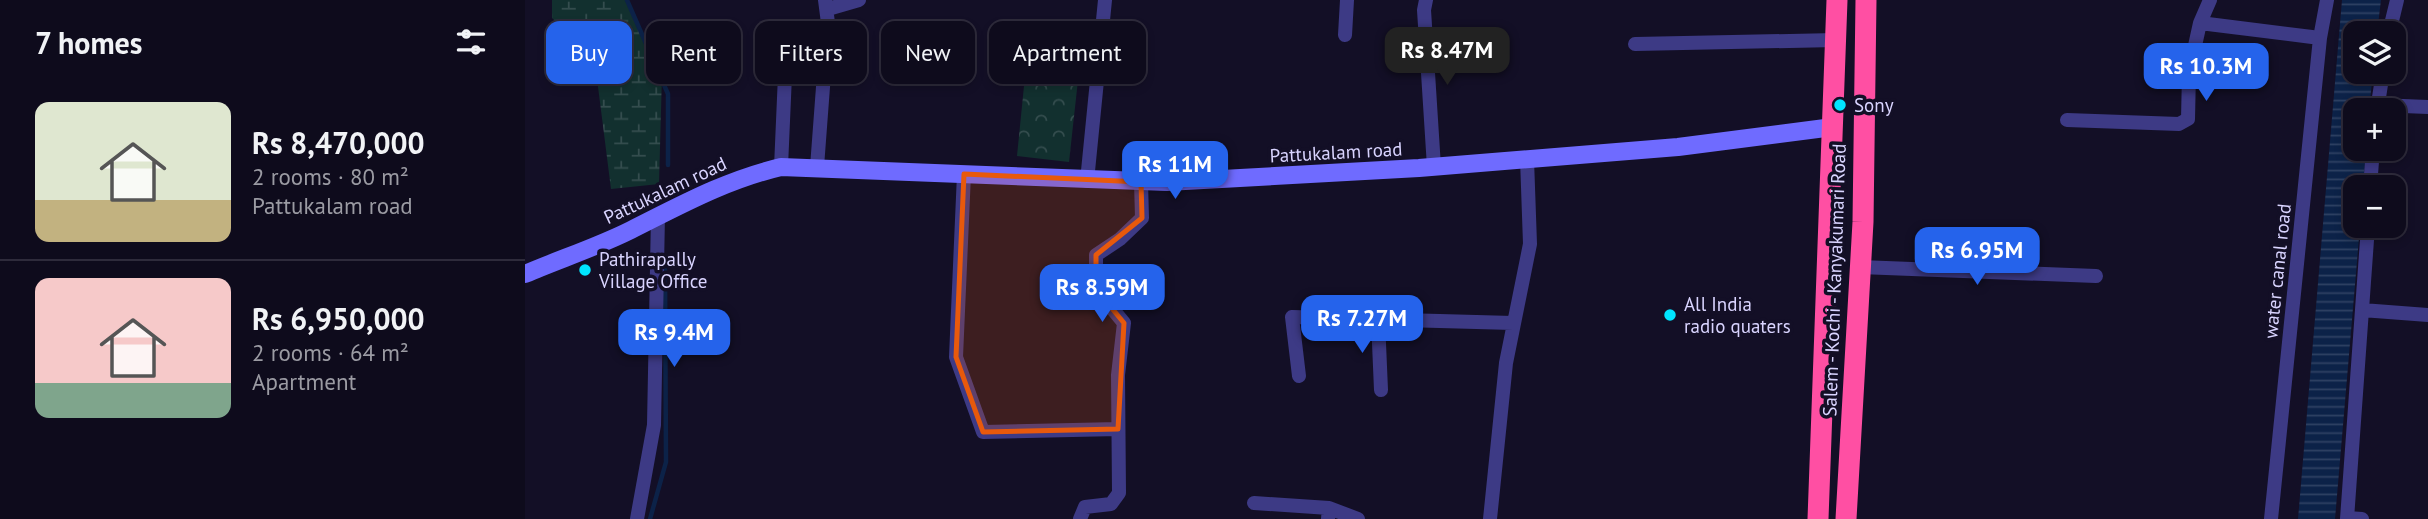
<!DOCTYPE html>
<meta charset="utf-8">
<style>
:root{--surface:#0e0b1c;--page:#171425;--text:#f1f3f6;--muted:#9b9ba3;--line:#2e2b3b;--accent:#2563eb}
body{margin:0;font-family:"PT Sans",sans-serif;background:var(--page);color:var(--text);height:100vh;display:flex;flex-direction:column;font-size:26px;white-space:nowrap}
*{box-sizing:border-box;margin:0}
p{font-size:23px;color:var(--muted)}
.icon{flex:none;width:38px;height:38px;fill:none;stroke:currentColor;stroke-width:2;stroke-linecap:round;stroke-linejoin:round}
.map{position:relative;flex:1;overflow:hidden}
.details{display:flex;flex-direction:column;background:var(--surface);width:525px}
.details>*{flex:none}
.guide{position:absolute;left:21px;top:21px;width:665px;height:63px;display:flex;gap:14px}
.controls{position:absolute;left:1818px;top:21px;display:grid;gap:14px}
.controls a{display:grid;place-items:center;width:63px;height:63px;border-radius:14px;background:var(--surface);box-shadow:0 4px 10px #0003,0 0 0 2px var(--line);font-size:35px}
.price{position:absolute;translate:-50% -60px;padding:0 16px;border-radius:14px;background:var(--accent);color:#fff;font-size:23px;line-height:46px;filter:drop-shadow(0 2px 4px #0008)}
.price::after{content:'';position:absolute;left:50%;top:42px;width:21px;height:16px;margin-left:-10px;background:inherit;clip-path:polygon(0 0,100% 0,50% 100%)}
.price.on{background:#222;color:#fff}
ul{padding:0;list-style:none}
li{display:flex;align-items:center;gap:21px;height:175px;padding:0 35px}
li+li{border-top:2px solid var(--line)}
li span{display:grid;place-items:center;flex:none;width:196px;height:140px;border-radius:14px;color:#555}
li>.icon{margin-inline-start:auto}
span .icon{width:84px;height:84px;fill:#fffc;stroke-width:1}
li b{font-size:30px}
h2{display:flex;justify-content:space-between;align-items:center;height:84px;padding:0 35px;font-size:30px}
.chip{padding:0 24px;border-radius:14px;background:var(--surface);box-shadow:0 4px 10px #0003,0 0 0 2px var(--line);font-size:24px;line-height:63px}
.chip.on{background:var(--accent);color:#fff}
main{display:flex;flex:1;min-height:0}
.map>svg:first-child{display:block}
</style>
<main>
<section class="details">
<h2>7 homes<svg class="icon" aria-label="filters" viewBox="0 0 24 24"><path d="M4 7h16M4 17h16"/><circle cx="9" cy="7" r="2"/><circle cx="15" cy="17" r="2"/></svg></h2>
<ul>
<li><span style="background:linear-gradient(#dfe7d0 70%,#c2b280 0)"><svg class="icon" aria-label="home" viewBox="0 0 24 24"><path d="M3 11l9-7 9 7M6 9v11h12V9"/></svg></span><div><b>Rs 8,470,000</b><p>2 rooms · 80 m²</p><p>Pattukalam road</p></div></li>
<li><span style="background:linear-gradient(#f6c9c9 75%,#7fa58c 0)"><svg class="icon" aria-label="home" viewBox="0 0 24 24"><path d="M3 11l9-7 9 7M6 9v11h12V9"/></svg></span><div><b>Rs 6,950,000</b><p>2 rooms · 64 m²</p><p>Apartment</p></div></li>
</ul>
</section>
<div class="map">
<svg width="1903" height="519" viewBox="0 0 1903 519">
<defs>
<pattern id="wetland-marsh" width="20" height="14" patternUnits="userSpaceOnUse" patternTransform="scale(1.75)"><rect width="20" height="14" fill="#12302f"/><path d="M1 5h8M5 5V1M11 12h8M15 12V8" fill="none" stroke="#344d4e"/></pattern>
<pattern id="park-crowns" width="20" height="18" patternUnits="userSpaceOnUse" patternTransform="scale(1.75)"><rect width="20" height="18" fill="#12302f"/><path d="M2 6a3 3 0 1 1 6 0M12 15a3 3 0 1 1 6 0" fill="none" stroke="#344d4e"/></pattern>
<pattern id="water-rules" width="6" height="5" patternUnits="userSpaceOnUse" patternTransform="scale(1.75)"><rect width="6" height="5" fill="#0c2248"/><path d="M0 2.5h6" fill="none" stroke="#2f4163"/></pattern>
</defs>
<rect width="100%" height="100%" fill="#130f26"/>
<path fill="url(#wetland-marsh)" d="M27,0H100L137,74L134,184L86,189L69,55L27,18Z"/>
<path fill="url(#park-crowns)" d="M500,76L553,80L544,162L492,156Z"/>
<path fill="url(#water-rules)" d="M1817,0H1856L1852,33H1830V72H1848L1844,110H1830V149H1841L1838,187H1830V226H1835L1810,519H1773Z"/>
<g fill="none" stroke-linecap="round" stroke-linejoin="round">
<path stroke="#0c2248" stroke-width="4.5" d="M102,0L143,94V165
M125,519L141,462L140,268"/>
<path stroke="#3d3a85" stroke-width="14" d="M901,0L899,10L909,167
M303,9L334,0
M1675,23L1685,0
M1864,33L1872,0
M820,35L822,0
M1110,44L1311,40
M1853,105L1903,107
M1852,110L1858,72
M1542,120L1654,124L1663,119L1664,73L1675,23L1795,38
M256,167L260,75
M292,167L301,47L305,38L300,0
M439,174L431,357L458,432L593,429
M562,181L580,0
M1845,187L1848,149
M1335,267L1571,276
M1837,310L1903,315
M853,320L856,390
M774,376L767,317L988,323
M729,503L804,508
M1822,518L1837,519
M112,519L129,425L133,215
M555,519L560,507L586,504L594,493L593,375L599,323L571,289V255L595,239L617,218L616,182
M803,519L804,508L833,519
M965,519L981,363L1005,244L1002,159
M1746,519L1795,38L1802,0
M1822,519L1843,226"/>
<path stroke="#6f6bff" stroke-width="18" d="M0,274C35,259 72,247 106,230C156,205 201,180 256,167L642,182L894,168L1153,147L1308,127"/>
<path stroke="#ff4fa3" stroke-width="21" d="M1293,519L1312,0
M1321,519L1338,222L1341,0"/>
</g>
<path fill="#e8590c" fill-opacity="0.2" stroke="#e8590c" stroke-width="5" stroke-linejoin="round" d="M439,174L616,182L617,218L571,255V289L599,323L593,429L458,432L431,357Z"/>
<g fill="#00e5ff" stroke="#130f26" stroke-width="2.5">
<circle cx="1315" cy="105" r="7"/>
<circle cx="60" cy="270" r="7"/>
<circle cx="1145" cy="315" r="7"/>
</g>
<g text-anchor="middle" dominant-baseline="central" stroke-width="7" stroke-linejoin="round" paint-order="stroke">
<g font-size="19" fill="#d9d4ff" stroke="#130f26" text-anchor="start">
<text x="1329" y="105">Sony</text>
<text x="74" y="259">Pathirapally<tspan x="74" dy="22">Village Office</tspan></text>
<text x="1159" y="304">All India<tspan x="1159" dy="22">radio quaters</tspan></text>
</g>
<g font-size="19" fill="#d9d4ff" stroke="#130f26">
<text transform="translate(811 152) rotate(-3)">Pattukalam road</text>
<text transform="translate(140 190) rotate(-25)">Pattukalam road</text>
<text transform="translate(1752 271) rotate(-84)">water canal road</text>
<text transform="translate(1309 280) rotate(-88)">Salem - Kochi - Kanyakumari Road</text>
</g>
</g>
</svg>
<div class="controls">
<a><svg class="icon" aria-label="layers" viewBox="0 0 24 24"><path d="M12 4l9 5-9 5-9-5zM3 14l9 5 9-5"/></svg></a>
<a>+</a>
<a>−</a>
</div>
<b class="price on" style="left:922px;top:87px">Rs 8.47M</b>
<b class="price" style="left:1681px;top:103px">Rs 10.3M</b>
<b class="price" style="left:650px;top:201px">Rs 11M</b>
<b class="price" style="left:1452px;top:287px">Rs 6.95M</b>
<b class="price" style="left:577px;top:324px">Rs 8.59M</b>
<b class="price" style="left:837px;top:355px">Rs 7.27M</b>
<b class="price" style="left:149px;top:369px">Rs 9.4M</b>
<div class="guide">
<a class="chip on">Buy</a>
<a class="chip">Rent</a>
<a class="chip">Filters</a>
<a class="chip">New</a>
<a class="chip">Apartment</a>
</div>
</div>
</main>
